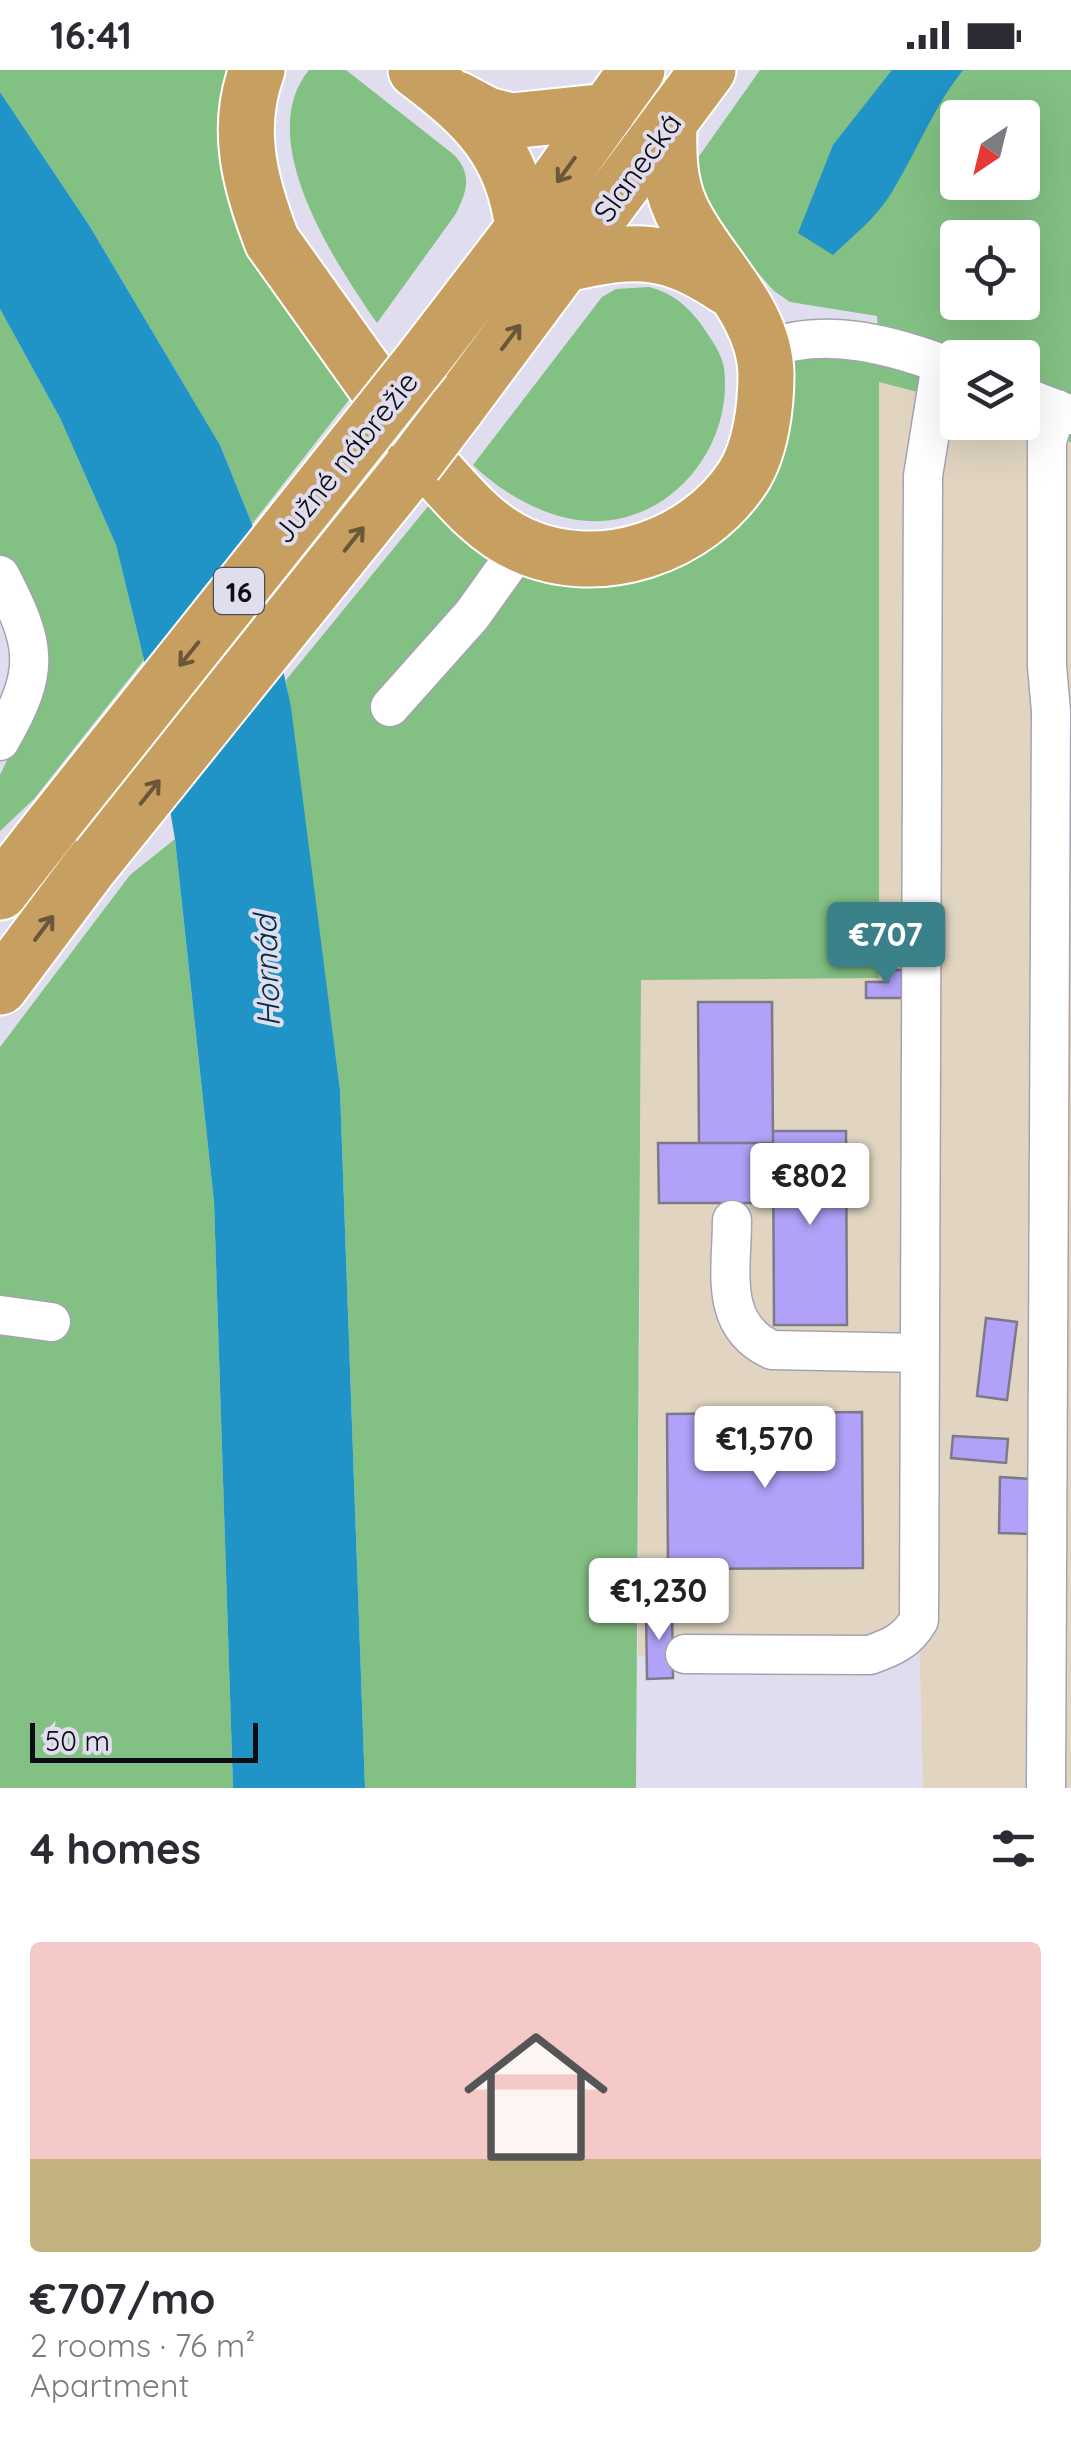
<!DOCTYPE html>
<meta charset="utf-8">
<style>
:root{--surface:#fff;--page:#f2f2f3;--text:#2b2b33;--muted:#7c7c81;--line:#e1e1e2;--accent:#3a8189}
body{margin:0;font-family:Quicksand,sans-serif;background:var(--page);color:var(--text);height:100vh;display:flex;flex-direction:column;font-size:38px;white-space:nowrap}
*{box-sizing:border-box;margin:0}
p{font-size:32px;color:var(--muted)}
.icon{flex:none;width:55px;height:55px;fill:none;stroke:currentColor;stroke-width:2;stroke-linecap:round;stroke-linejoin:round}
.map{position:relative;height:1718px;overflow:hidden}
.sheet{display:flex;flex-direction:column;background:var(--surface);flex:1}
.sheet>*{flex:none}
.needle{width:65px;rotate:215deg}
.fabs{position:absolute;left:940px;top:30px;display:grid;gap:20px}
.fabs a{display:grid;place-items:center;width:100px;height:100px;border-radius:10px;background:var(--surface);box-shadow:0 10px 40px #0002;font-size:50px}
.scale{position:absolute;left:30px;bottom:25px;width:228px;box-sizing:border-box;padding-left:10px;border:5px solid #0d0c12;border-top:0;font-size:28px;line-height:35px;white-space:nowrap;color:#0d0c12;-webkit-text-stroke:8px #e0deee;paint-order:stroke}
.price{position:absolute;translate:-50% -85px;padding:0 22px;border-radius:10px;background:#fff;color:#222;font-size:32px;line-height:65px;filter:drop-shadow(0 2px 5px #0008)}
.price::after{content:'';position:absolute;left:50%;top:60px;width:30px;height:22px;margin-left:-15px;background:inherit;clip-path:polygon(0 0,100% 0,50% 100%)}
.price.on{background:var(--accent);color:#fff}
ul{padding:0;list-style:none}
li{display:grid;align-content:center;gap:20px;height:530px;padding:0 30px}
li+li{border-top:2px solid var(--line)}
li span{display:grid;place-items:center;height:310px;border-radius:10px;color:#555}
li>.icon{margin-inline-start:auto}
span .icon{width:180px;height:180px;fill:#fffc;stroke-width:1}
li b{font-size:42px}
h2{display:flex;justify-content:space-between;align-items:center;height:120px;padding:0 30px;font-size:42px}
.status{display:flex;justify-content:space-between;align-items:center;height:70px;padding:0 50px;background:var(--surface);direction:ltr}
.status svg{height:28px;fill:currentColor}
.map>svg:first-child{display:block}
</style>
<div class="status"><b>16:41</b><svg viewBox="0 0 49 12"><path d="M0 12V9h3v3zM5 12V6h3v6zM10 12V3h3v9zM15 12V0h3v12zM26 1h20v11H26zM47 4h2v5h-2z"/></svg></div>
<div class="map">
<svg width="1071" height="1718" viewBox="0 0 1071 1718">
<rect width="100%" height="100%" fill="#e0deee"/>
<path fill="#e1d5c1" d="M879,311L957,332L958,352L1015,353L1071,372V1718H923L919,1553L870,1585L638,1586L641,909L879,907Z"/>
<path fill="#83c083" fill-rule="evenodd" d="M0,0H257L244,50L366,308L252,454L220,375L89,155L0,22Z
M309,0H346L453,84C473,103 467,123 455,145L377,253C336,194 252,69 309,0Z
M760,0H1071V372L1015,353L1022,352V288H958L957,332L879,312V908L641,910L636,1718H365L340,1020L286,610L448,412L561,486L713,442L764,280L879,275L877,246L790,232L774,221L714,153L690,99ZM958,48H1022V112H958ZM958,168H1022V232H958Z
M649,217C673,223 689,237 703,257C711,269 722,284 724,298C734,377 670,455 589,451C547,449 503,424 473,395L602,227L616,219Z
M0,239L60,348L116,475L144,590L34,729L0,761V705L25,653L0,505Z
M175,769L214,1132L233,1718H0V977L130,805Z"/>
<path fill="#2093c7" d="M892,0H963C933,38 917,81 892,122C877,147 854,165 833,185L798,163L833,75Z
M0,22L89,155L220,375L252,454L291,637L340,1020L365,1718H233L214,1132L175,769L144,590L116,475L60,348L0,239Z"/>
<path fill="#b1a1f8" stroke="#7c7a89" stroke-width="2.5" d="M888,900H902V928H866V912H888Z
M698,932H772L773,1073H699Z
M773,1061H846L847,1255H774Z
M658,1073H773V1133H659Z
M986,1248L1017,1252L1007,1330L977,1326Z
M862,1342L863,1498L668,1499L667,1344Z
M953,1366L1008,1369L1006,1393L951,1388Z
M1000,1407L1032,1409L1030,1464L999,1463Z
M672,1537L673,1608L647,1609L646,1538Z"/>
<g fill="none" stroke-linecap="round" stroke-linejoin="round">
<g stroke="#a5a3b2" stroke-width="41">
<path id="minor" d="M764,280C826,255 897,276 958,300
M1022,326L1071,345
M0,505C37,576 41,600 0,671
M390,637L472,545L522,475
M732,1150C732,1201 718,1255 772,1280L920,1283
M0,1245L51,1252
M685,1584L870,1585C892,1577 907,1571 919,1550L923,406L941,294
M1046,1718L1051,641L1047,596V371L1057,339"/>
</g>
<g stroke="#fff" stroke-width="59">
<path id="highway" d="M257,0C235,59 250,114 272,171L436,401C461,429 487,460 522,475C600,510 697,477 743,407C761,379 766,336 766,304C765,244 714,200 687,151C669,121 668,90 669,56
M416,0C476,45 514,81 523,159
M457,29L487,45L511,51L608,41
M566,194C636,178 667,177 728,218
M424,288L523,159L637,0
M456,339L708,0
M0,822L54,753
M0,917L89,798L415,393"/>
</g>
<use href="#minor" stroke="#fff" stroke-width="38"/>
<use href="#highway" stroke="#c79f60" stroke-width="55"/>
<g stroke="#fff" stroke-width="59" stroke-linecap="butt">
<path id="highway-bridge" d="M415,393L456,339
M54,753L424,288"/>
</g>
<use href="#highway-bridge" stroke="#c79f60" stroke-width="55"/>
</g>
<defs><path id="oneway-shaft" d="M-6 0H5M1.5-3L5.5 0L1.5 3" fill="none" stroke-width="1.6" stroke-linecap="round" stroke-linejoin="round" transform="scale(2.5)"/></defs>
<g stroke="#6a5639">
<use href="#oneway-shaft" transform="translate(566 100) rotate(126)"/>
<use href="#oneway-shaft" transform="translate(511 267) rotate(-53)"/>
<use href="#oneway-shaft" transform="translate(354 469) rotate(-51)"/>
<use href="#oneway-shaft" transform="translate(189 584) rotate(129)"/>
<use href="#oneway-shaft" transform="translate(150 722) rotate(-51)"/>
<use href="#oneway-shaft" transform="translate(44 858) rotate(-53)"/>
</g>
<g text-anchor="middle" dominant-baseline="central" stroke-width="8" stroke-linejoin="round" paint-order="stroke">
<rect fill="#e0deee" stroke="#4c4b54" stroke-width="2.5" x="214" y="498" width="50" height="46" rx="8"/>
<g font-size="28" font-weight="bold" fill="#0d0c12">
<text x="239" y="521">16</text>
</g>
<g font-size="30" fill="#0d0c12" stroke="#e0deee">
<text transform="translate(637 97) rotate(-54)">Slanecká</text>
<text transform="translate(345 387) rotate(-51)">Južné nábrežie</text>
</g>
<g font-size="32" font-style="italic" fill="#002f45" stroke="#e0deee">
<text transform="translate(266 901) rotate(-92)">Hornád</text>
</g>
</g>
</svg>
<div class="fabs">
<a><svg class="needle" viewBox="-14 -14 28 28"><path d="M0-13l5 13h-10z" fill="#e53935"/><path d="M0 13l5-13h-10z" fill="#7c7c81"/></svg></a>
<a><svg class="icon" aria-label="locate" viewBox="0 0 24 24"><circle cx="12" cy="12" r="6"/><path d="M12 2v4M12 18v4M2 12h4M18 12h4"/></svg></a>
<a><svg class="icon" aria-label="layers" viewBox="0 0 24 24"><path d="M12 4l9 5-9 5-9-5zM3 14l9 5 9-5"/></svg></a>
</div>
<div class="scale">50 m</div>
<b class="price on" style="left:886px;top:917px">€707</b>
<b class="price" style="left:810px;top:1158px">€802</b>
<b class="price" style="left:765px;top:1421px">€1,570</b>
<b class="price" style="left:659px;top:1573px">€1,230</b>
</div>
<section class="sheet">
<h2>4 homes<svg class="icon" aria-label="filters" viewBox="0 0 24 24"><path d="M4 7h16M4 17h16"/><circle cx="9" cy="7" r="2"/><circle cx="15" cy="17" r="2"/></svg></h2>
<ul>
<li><span style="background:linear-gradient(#f6c9c9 70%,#c2b280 0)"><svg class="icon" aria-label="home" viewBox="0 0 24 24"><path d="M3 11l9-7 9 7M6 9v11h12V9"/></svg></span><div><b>€707/mo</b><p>2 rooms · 76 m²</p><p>Apartment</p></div></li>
</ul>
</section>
